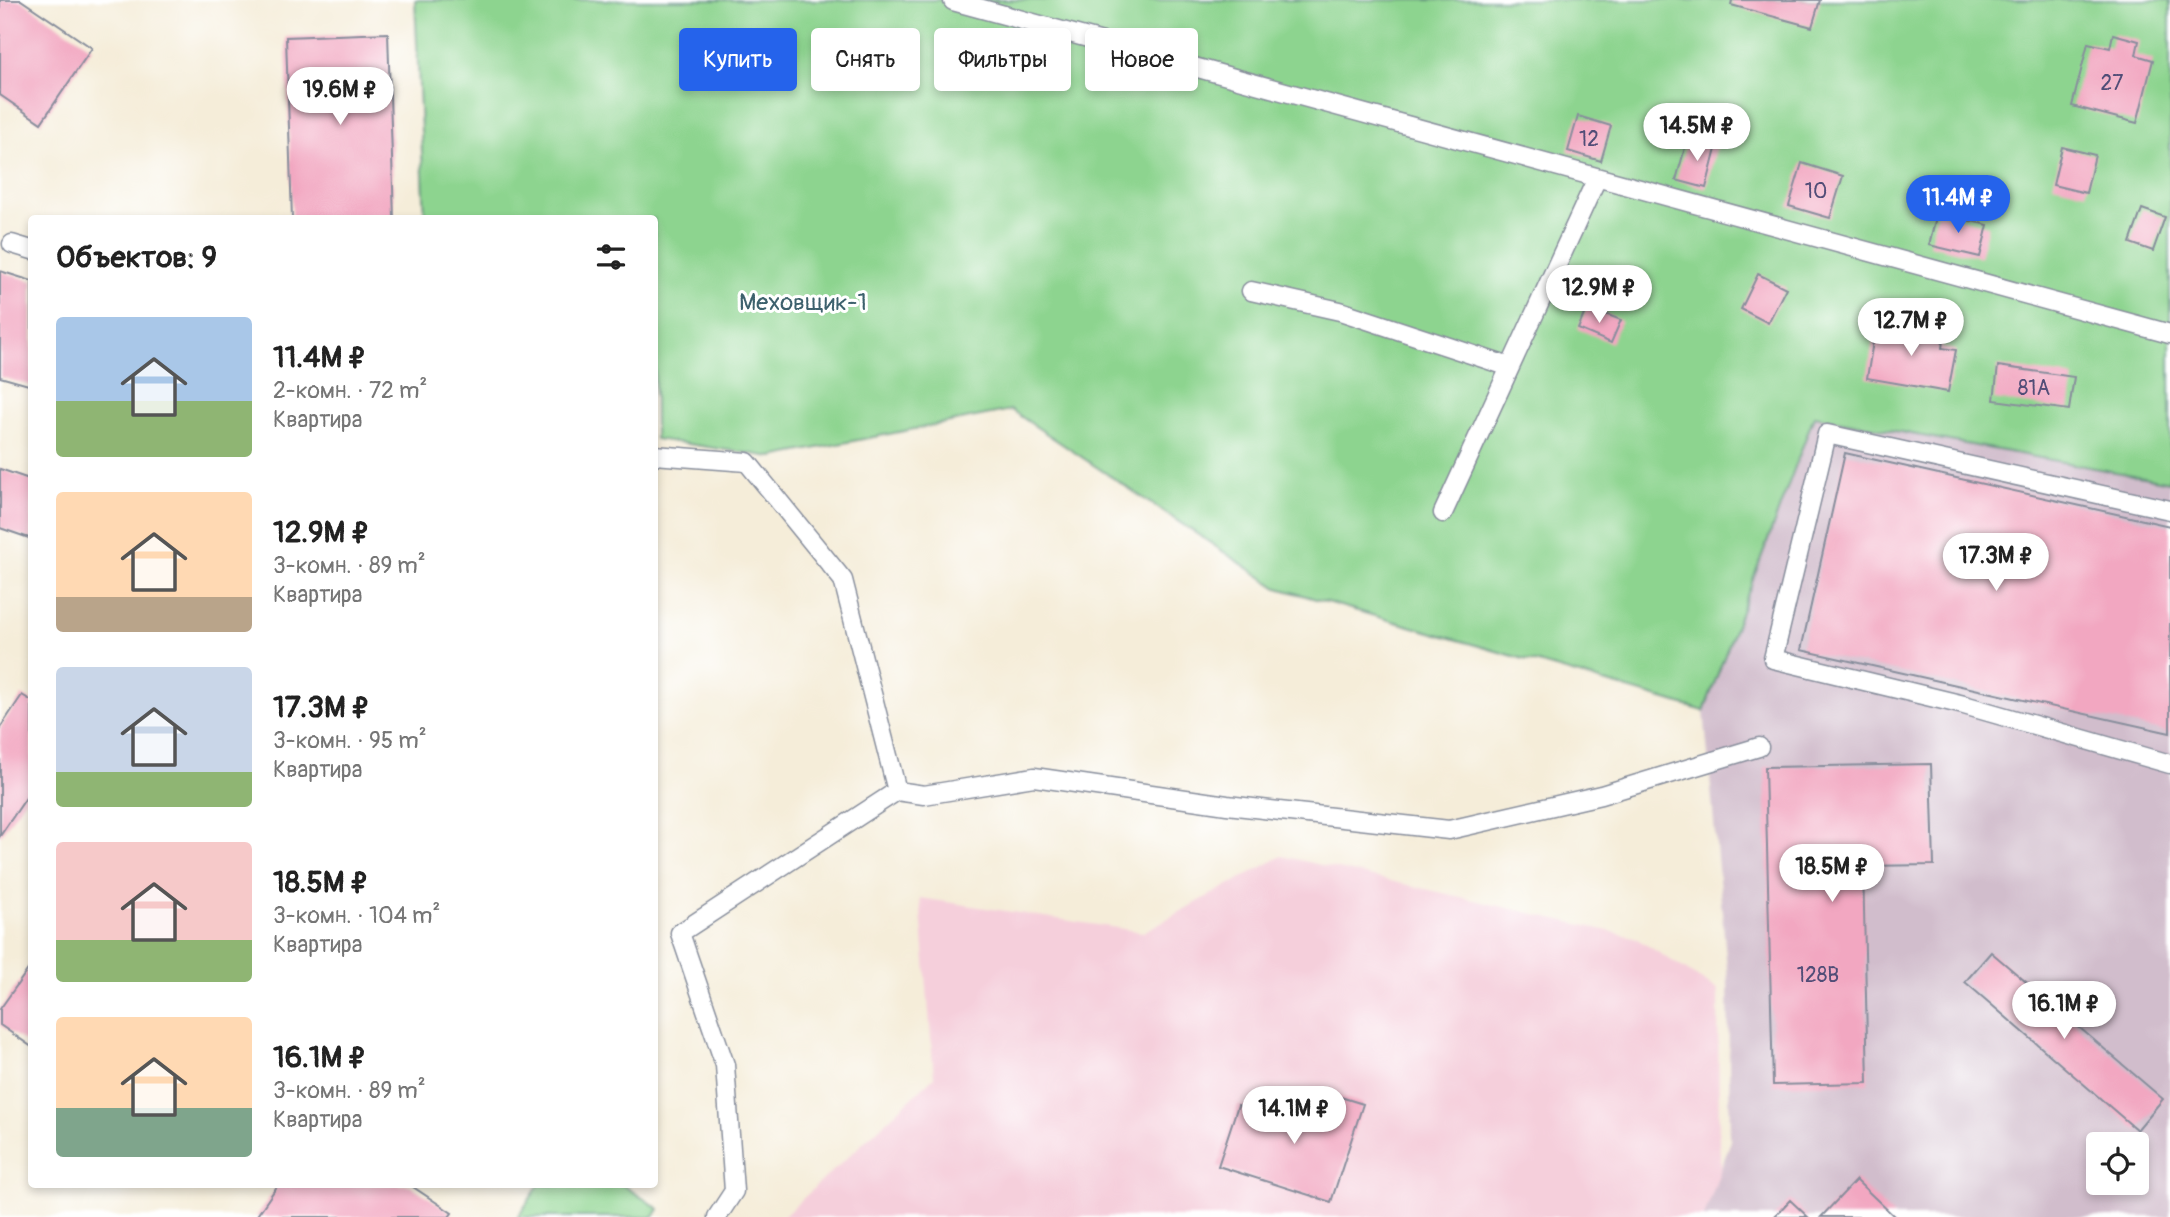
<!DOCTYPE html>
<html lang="ru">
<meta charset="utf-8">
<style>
:root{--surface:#fff;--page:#f6f6f6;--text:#222;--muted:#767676;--accent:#2563eb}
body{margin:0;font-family:Pangolin,sans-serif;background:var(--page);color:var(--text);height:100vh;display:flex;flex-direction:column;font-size:26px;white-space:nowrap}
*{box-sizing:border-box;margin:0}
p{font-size:23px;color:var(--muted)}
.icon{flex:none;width:38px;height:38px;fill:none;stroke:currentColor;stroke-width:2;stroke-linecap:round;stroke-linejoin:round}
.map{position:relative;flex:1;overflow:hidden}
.panel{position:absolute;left:28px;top:215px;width:630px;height:973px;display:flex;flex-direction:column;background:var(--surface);border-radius:7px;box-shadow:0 4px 10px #0003}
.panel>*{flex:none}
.hud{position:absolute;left:679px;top:28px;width:665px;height:63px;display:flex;gap:14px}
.controls{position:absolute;left:2086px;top:1132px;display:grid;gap:14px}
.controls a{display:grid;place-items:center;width:63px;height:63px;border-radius:7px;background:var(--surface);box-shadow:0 4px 10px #0003;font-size:35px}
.price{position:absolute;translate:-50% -60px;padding:0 16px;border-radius:24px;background:#fff;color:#222;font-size:23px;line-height:46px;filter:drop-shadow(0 2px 4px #0008)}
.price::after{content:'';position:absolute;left:50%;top:42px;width:21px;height:16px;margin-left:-10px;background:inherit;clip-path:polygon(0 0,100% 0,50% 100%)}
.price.current{background:var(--accent);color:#fff}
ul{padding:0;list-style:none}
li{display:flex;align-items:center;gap:21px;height:175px;padding:0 28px}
li span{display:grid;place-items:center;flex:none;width:196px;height:140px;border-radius:7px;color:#555}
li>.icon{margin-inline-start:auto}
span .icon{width:84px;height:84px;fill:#fffc;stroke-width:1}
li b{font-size:30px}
h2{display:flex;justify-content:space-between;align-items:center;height:84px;padding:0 28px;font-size:30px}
.tag{padding:0 24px;border-radius:7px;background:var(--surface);box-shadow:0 4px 10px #0003;font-size:24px;line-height:63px}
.tag.current{background:var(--accent);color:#fff}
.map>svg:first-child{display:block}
</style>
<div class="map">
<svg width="2170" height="1217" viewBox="0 0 2170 1217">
<rect width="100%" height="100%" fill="#fff"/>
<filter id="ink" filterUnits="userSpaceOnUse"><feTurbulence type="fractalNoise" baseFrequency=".0143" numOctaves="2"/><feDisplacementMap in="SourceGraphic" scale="14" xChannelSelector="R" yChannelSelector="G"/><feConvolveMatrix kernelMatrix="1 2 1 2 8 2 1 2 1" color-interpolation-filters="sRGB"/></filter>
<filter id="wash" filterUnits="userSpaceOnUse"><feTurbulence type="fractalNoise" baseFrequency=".00686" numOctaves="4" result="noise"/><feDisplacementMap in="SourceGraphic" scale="28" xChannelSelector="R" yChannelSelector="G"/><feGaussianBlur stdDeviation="1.57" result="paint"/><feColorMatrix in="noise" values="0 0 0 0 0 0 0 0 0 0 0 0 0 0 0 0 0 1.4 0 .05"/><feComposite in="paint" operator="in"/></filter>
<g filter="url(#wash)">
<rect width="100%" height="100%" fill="#f5edd9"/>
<path fill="#f5cfdb" d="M1282,856L1634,937L1718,990L1719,1144L1725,1201L1717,1217H783L934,1077L920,898L1143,932Z"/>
<path fill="#d1bdcc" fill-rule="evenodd" d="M1814,416L2170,482V1217H1704L1730,1143L1728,979L1704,711ZM2098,1144H2137V1183H2098Z"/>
<path fill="#8dd48f" stroke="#548276" stroke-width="2" d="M415,0H2170V482L1814,416L1704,711L1278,588L1011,410L772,457L655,439L654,219H425Z
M539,1185H623L659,1209L654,1217H518Z"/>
<g id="blocks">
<path fill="#f2a7c1" d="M0,0H21L92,48L41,123L0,95Z
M1732,0H1820L1812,27L1731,5Z
M388,33L394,219H292L286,37Z
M2113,34L2139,41L2136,55L2153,60L2137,123L2072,106L2088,43L2110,48Z
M1578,116L1611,126L1601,161L1568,151Z
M1688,137L1717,145L1706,188L1676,180Z
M2062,147L2095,155L2086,193L2053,185Z
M1802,163L1843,176L1830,218L1789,206Z
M2142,209L2165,217L2153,251L2130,243Z
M1937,213L1988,225L1980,257L1929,245Z
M0,271L32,281V386L0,377Z
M1758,274L1786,288L1768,323L1741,309Z
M1587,307L1621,320L1611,343L1578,329Z
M1876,323L1944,335L1942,348L1956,350L1948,392L1867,378Z
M1998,366L2074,377L2069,410L1994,400Z
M1845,453L2170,526V733L1801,650Z
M0,469L32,480V539L0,528Z
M22,695L32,701V789L0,836V728Z
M1931,764L1934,865L1863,866L1868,1083L1773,1085L1765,767Z
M1991,952L2163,1099L2137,1130L1965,982Z
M32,964V1047L0,1025V1009Z
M1318,1090L1363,1104L1331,1202L1218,1166L1238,1105L1306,1127Z
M1856,1180L1895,1217H1821Z
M278,1185H410L452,1213L449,1217H256Z
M1790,1200L1808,1217H1774Z"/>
</g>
</g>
<g filter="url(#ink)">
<use href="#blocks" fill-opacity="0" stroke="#888e9c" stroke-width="2"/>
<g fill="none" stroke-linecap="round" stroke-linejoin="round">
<g stroke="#888e9c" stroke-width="21">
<path id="service" d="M953,1L2170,334
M12,244L32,250
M1251,291L1340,311L1510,367
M654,455L747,462L843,580L897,791L680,933L725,1065L734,1191L717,1217
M2170,510L1827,434L1773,659L1964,705L2170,764
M1443,513L1597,178
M897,791L924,795L1034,777L1227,805L1449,830L1601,795L1759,747"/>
</g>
<use href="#service" stroke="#fff" stroke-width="18"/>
</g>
</g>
<g text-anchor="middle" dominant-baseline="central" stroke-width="6" stroke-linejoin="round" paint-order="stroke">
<g font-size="21" fill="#514d77">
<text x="2112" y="83">27</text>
<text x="1589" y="139">12</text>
<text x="1816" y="191">10</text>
<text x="2034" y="388">81А</text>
<text x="1818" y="975">128В</text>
</g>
<g font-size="24" fill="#3d616d" stroke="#fff">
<text x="803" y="302">Меховщик-1</text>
</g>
</g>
</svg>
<div class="controls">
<a><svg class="icon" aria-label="locate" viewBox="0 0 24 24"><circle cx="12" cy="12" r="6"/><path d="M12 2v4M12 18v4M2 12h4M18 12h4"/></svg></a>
</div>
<b class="price" style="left:340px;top:127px">19.6M ₽</b>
<b class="price" style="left:1697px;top:163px">14.5M ₽</b>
<b class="price current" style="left:1958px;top:235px">11.4M ₽</b>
<b class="price" style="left:1599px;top:325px">12.9M ₽</b>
<b class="price" style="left:1911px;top:358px">12.7M ₽</b>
<b class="price" style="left:1996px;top:593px">17.3M ₽</b>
<b class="price" style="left:1832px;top:904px">18.5M ₽</b>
<b class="price" style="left:2064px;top:1041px">16.1M ₽</b>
<b class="price" style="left:1294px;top:1146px">14.1M ₽</b>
<div class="hud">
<a class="tag current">Купить</a>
<a class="tag">Снять</a>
<a class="tag">Фильтры</a>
<a class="tag">Новое</a>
</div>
<section class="panel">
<h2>Объектов: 9<svg class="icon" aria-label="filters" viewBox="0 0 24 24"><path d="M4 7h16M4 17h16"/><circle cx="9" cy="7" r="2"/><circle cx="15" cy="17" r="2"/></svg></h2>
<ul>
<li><span style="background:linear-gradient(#a9c7e8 60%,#8fb573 0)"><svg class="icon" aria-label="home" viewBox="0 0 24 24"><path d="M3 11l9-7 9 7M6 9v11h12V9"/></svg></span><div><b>11.4M ₽</b><p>2-комн. · 72 m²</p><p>Квартира</p></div></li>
<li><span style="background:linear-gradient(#ffd9b3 75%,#b9a48a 0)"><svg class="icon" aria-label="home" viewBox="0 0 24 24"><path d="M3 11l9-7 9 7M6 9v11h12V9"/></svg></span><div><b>12.9M ₽</b><p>3-комн. · 89 m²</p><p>Квартира</p></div></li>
<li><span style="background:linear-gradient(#c9d6e8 75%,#8fb573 0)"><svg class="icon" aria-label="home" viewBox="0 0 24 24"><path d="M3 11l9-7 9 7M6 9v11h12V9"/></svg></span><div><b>17.3M ₽</b><p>3-комн. · 95 m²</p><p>Квартира</p></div></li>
<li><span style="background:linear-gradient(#f6c9c9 70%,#8fb573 0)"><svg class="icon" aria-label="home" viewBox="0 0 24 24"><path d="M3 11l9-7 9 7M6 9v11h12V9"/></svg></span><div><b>18.5M ₽</b><p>3-комн. · 104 m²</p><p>Квартира</p></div></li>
<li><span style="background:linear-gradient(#ffd9b3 65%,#7fa58c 0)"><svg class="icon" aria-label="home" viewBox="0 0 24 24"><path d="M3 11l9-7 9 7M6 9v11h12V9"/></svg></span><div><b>16.1M ₽</b><p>3-комн. · 89 m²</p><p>Квартира</p></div></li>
</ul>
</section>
</div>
